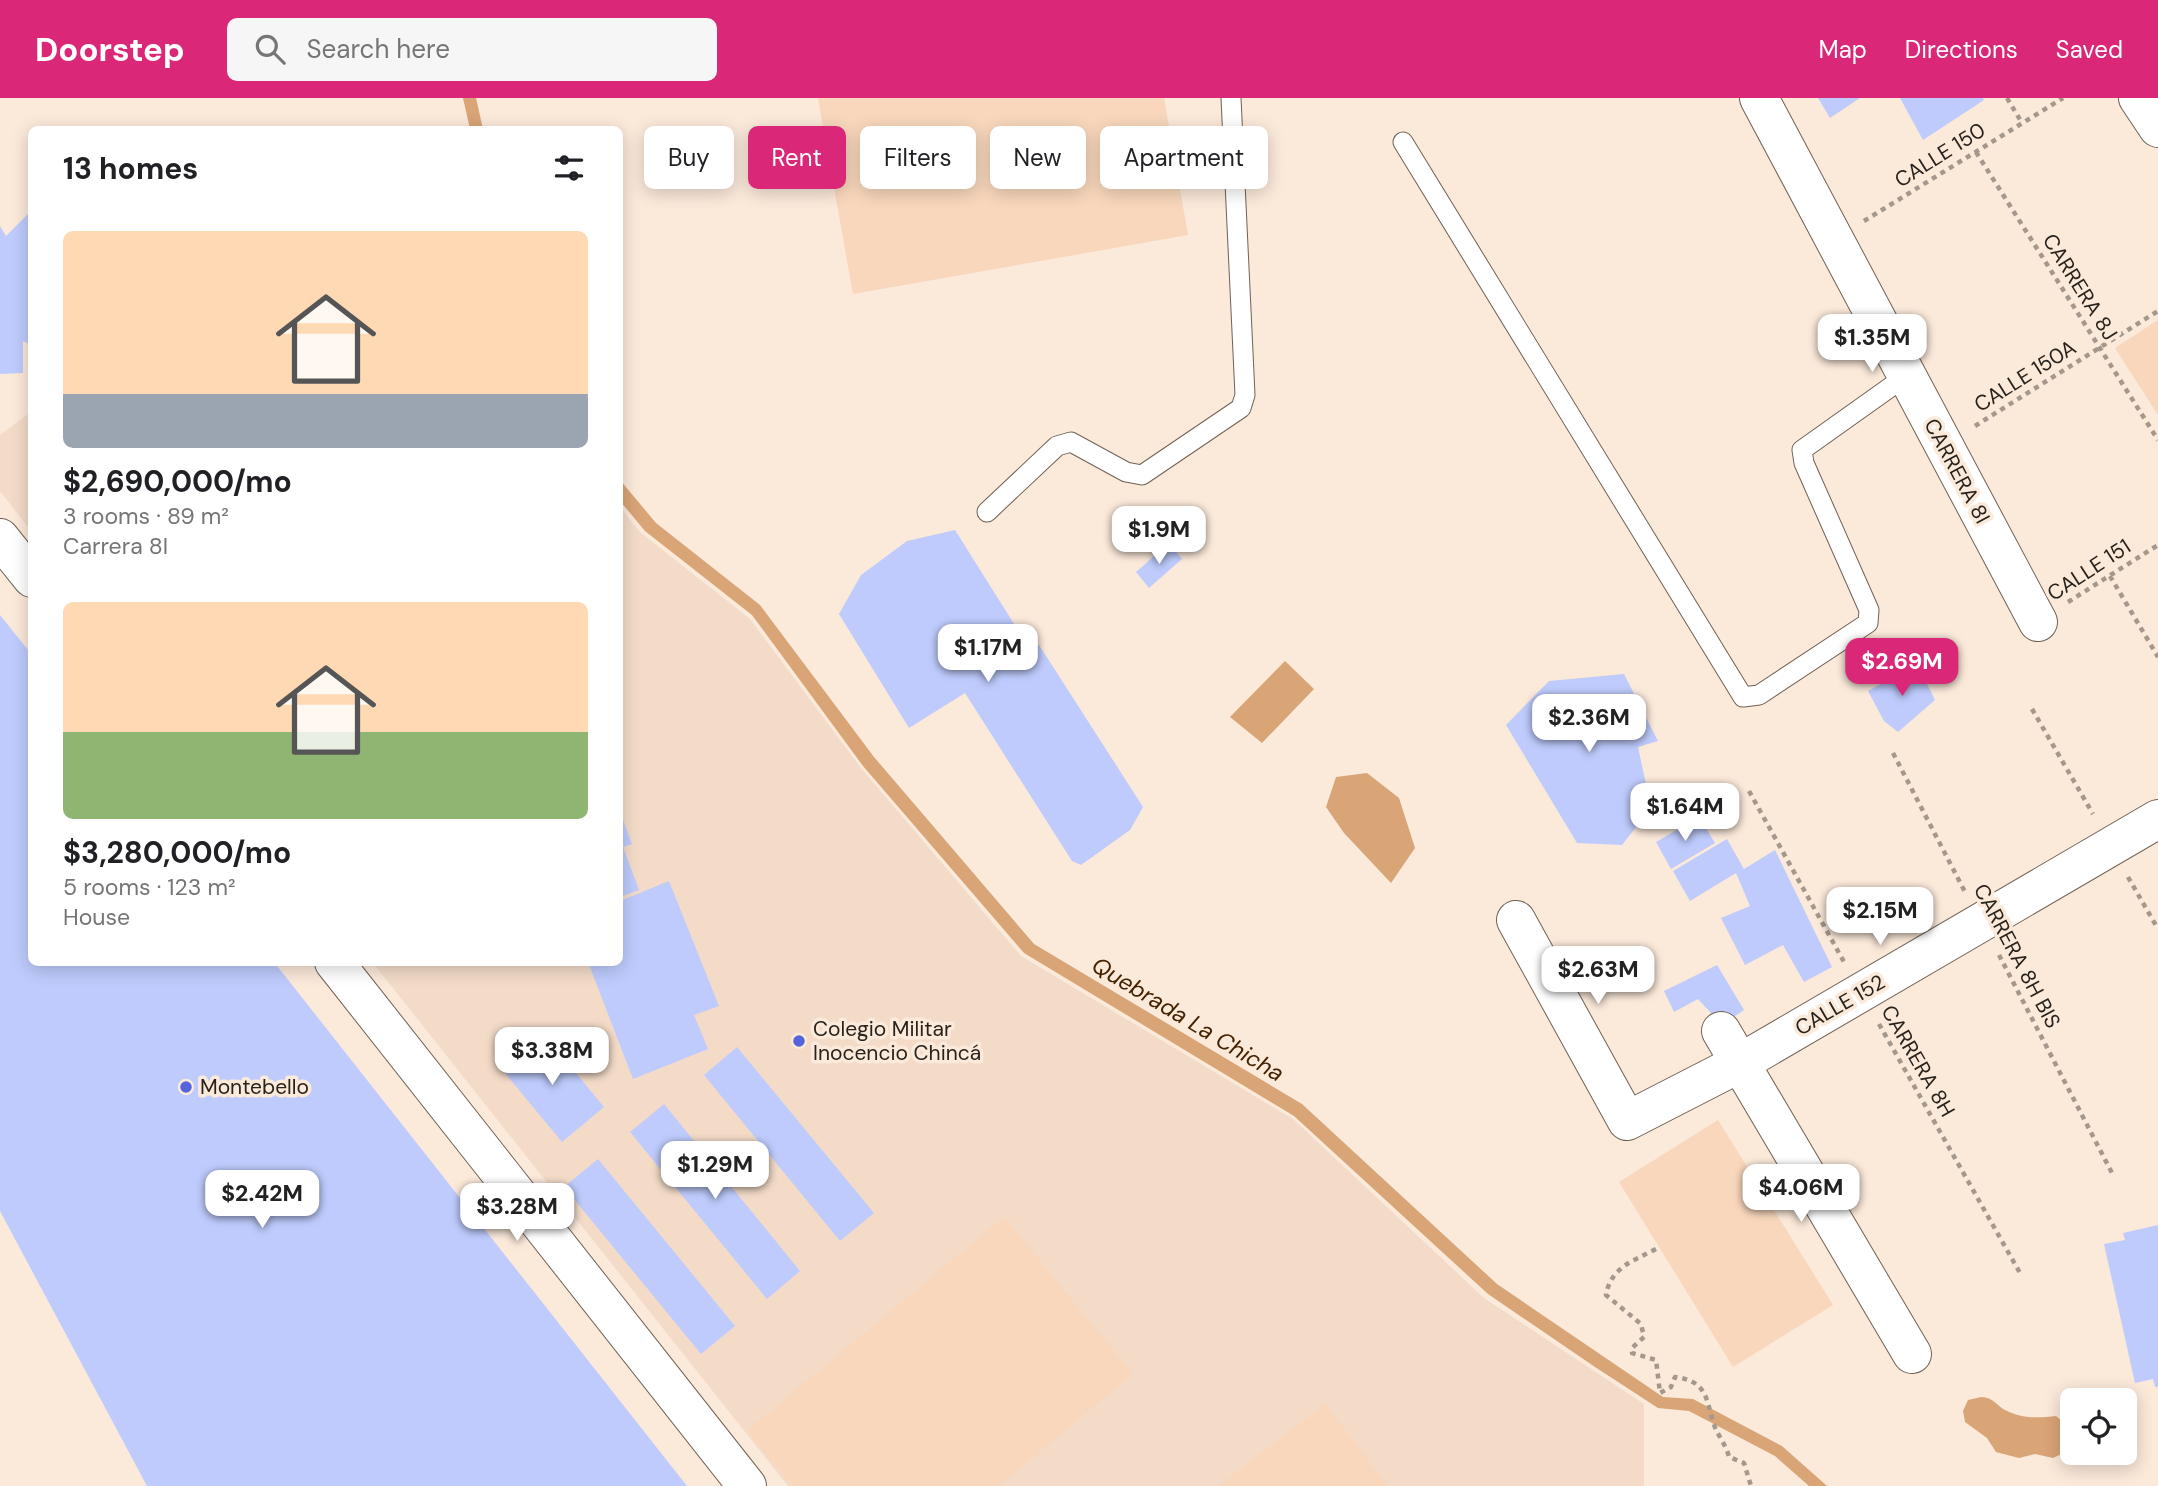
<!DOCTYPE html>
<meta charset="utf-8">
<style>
:root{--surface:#fff;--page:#f6f6f6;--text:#202124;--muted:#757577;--accent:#db2777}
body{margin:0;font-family:"DM Sans",sans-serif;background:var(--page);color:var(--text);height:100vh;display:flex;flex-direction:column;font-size:26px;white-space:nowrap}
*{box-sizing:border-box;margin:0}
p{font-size:23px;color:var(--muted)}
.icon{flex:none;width:38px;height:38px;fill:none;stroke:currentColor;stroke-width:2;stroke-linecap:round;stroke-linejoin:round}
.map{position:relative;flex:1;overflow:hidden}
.sheet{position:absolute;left:28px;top:28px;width:595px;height:840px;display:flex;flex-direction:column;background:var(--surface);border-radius:10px;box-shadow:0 4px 18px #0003}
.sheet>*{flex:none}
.banner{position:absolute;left:644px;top:28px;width:665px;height:63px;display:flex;gap:14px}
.fabs{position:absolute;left:2060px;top:1290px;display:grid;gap:14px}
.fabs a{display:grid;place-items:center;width:77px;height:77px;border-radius:10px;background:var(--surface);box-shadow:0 4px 18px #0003;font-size:35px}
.price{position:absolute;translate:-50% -60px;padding:0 16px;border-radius:14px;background:#fff;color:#222;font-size:23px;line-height:46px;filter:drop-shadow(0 2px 4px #0008)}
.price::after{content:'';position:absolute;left:50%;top:42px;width:21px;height:16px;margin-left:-10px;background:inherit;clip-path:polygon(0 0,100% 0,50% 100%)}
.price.current{background:var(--accent);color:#fff}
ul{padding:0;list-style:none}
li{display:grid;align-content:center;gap:14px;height:371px;padding:0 35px}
li span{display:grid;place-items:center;height:217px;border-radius:10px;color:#555}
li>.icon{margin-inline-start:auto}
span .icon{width:126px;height:126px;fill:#fffc;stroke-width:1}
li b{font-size:30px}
h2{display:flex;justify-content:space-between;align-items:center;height:84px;padding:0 35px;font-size:30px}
.pill{padding:0 24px;border-radius:10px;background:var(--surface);box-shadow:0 4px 18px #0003;font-size:24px;line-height:63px}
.pill.current{background:var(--accent);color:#fff}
header{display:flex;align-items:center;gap:42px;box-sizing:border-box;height:98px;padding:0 35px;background:var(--accent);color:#fff}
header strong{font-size:33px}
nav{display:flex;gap:38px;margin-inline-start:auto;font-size:24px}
.search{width:490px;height:63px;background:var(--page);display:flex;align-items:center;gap:18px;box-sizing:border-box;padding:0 24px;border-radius:10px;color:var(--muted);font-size:26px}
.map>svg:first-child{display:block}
</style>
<header>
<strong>Doorstep</strong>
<div class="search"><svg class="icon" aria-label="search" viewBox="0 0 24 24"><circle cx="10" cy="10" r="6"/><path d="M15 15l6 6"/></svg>Search here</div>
<nav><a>Map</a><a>Directions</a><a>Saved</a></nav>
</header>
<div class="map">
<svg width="2158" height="1388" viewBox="0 0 2158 1388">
<rect width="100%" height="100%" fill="#fbe9da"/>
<path fill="#f3dbc8" d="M31,314V433L0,393V337Z
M620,409L640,434L750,521L861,670L1021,858L1293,1021L1484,1200L1644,1306V1388H788L373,865L620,864Z"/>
<path fill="#f8d7bc" d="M818,0H1164L1188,137L853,196Z
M2158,222V317L2115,250Z
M1718,1022L1833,1207L1733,1269L1619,1084Z
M1004,1119L1133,1276L999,1388H793L747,1333Z
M1325,1306L1388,1388H1219Z"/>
<path fill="#d9a476" d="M463,0H476L483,31H470Z
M620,382L656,425L760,507L874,659L1034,846L1302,1006L1497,1186L1663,1299L1693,1301L1782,1348L1827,1388H1809L1775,1358L1689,1313L1658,1310L1595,1269L1488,1196L1294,1018L1024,855L863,668L752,517L645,433L620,403Z
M1285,563L1314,591L1262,645L1230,619Z
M1367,675L1399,700L1415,750L1391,785L1344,735L1326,709L1336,679Z
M1981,1299C1994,1300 1995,1306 2005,1312C2022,1321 2038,1320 2056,1318C2070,1330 2072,1336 2068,1353L2053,1360L2035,1356L2019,1360L1996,1354L1987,1340L1965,1324L1963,1313L1968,1302Z"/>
<path fill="#becbfc" d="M1818,0H1860L1830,20Z
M1900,0H1983L1984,2L1923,42Z
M32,112V247L23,243V275L0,276V128L6,138Z
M955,432L1031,553L1039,547L1143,709L1130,732L1081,767L1072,763L965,595L909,630L839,516L861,477L907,443Z
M1169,445L1182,461L1149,490L1136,474Z
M0,517L32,557V864H274L687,1388H147L0,1113Z
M1917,566L1935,602L1898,634L1884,623L1868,593Z
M1624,576L1658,643L1638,649L1651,710L1622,747L1577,745L1506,627L1549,583Z
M620,714L632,746L623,749L639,792L620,799Z
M1699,719L1715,745L1671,771L1656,744Z
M1727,741L1744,771L1775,752L1832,869L1804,884L1783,847L1745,867L1721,820L1750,808L1736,775L1690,803L1673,773Z
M669,783L719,908L694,917L708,951L633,981L588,864H620V803Z
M1717,867L1744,912L1722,927L1698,901L1674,914L1664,893Z
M542,934L604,1009L562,1044L500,969Z
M737,949L874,1115L840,1143L704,977Z
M664,1006L800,1173L767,1201L630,1034Z
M598,1061L735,1228L701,1256L564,1089Z
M2158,1127V1289H2155L2153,1281L2135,1285L2104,1146L2125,1142L2123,1135Z"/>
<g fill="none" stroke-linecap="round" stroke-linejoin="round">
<g stroke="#706154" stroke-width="21">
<path id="lane" d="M1403,44L1743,599L1759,597L1868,525L1869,512L1804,365L1802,352L1906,278
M987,414L1057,348L1071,344L1126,374L1142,377L1241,310L1245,297L1231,0"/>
</g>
<g stroke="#706154" stroke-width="40">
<path id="street" d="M1759,0L2038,524
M2138,0L2158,30
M0,440L32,480
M1516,822L1627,1023L1740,965L2158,721
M334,864L747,1388
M1721,933L1912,1256"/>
</g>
<path stroke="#a4978c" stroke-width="4.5" stroke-dasharray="5 5" stroke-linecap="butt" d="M2007,0L2022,25
M1976,54L2158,342
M1864,123L2063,0
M1975,328L2158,213
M2110,478L2158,559
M2068,504L2158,447
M2032,611L2093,716
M1893,655L1965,794
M1749,693L1844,864
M2128,779L2158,831
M1999,857L2112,1075
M1879,926L2020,1175
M1656,1151C1633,1163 1611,1169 1606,1197L1641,1226L1644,1239L1632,1250V1255L1656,1262L1660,1295L1671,1289L1675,1279C1706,1283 1706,1299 1713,1324C1717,1337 1726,1346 1729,1359L1744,1365L1751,1388"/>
<use href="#lane" stroke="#fff" stroke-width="19"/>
<use href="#street" stroke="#fff" stroke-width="38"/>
</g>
<g fill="#5564da" stroke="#fbe9da" stroke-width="2.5">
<circle cx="799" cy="943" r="7"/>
<circle cx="186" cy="989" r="7"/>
</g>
<g text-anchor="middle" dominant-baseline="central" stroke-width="7" stroke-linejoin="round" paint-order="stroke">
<g font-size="21" fill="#28221c" stroke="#fbe9da">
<text transform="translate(1940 57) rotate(-32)">CALLE 150</text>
<text transform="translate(2080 189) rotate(58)">CARRERA 8J</text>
<text transform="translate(2025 278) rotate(-32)">CALLE 150A</text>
<text transform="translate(1957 373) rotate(62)">CARRERA 8I</text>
<text transform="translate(2089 472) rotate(-33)">CALLE 151</text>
<text transform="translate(2017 858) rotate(62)">CARRERA 8H BIS</text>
<text transform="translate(1840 907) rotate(-30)">CALLE 152</text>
<text transform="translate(1918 963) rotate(60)">CARRERA 8H</text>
</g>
<g font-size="21" fill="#28221c" stroke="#fbe9da" text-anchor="start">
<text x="813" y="931">Colegio Militar<tspan x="813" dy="24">Inocencio Chincá</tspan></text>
<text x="200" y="989">Montebello</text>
</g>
<g font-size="23" font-style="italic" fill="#452200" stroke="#fbe9da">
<text transform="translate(1188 921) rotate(31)">Quebrada La Chicha</text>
</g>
</g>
</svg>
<div class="fabs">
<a><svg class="icon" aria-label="locate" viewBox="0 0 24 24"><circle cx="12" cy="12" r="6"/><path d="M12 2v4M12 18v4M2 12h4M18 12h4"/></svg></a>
</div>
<b class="price" style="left:1872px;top:276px">$1.35M</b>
<b class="price" style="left:1159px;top:468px">$1.9M</b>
<b class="price" style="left:988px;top:586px">$1.17M</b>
<b class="price current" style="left:1902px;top:600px">$2.69M</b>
<b class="price" style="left:1589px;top:656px">$2.36M</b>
<b class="price" style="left:1685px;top:745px">$1.64M</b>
<b class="price" style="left:1880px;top:849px">$2.15M</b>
<b class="price" style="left:1598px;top:908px">$2.63M</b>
<b class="price" style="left:552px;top:989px">$3.38M</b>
<b class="price" style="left:715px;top:1103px">$1.29M</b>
<b class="price" style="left:1801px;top:1126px">$4.06M</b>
<b class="price" style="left:262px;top:1132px">$2.42M</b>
<b class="price" style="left:517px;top:1145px">$3.28M</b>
<div class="banner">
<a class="pill">Buy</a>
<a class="pill current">Rent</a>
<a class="pill">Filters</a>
<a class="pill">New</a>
<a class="pill">Apartment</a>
</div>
<section class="sheet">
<h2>13 homes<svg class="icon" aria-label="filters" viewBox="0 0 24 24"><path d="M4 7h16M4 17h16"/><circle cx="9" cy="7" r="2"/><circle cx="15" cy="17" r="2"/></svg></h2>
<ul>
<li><span style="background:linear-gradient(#ffd9b3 75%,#9aa5b1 0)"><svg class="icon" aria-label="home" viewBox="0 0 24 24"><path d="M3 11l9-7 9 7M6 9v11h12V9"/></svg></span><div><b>$2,690,000/mo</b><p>3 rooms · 89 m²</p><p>Carrera 8I</p></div></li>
<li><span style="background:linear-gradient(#ffd9b3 60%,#8fb573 0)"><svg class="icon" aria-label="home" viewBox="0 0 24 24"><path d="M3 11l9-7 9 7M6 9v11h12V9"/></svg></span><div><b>$3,280,000/mo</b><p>5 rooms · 123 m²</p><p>House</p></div></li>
</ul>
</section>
</div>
